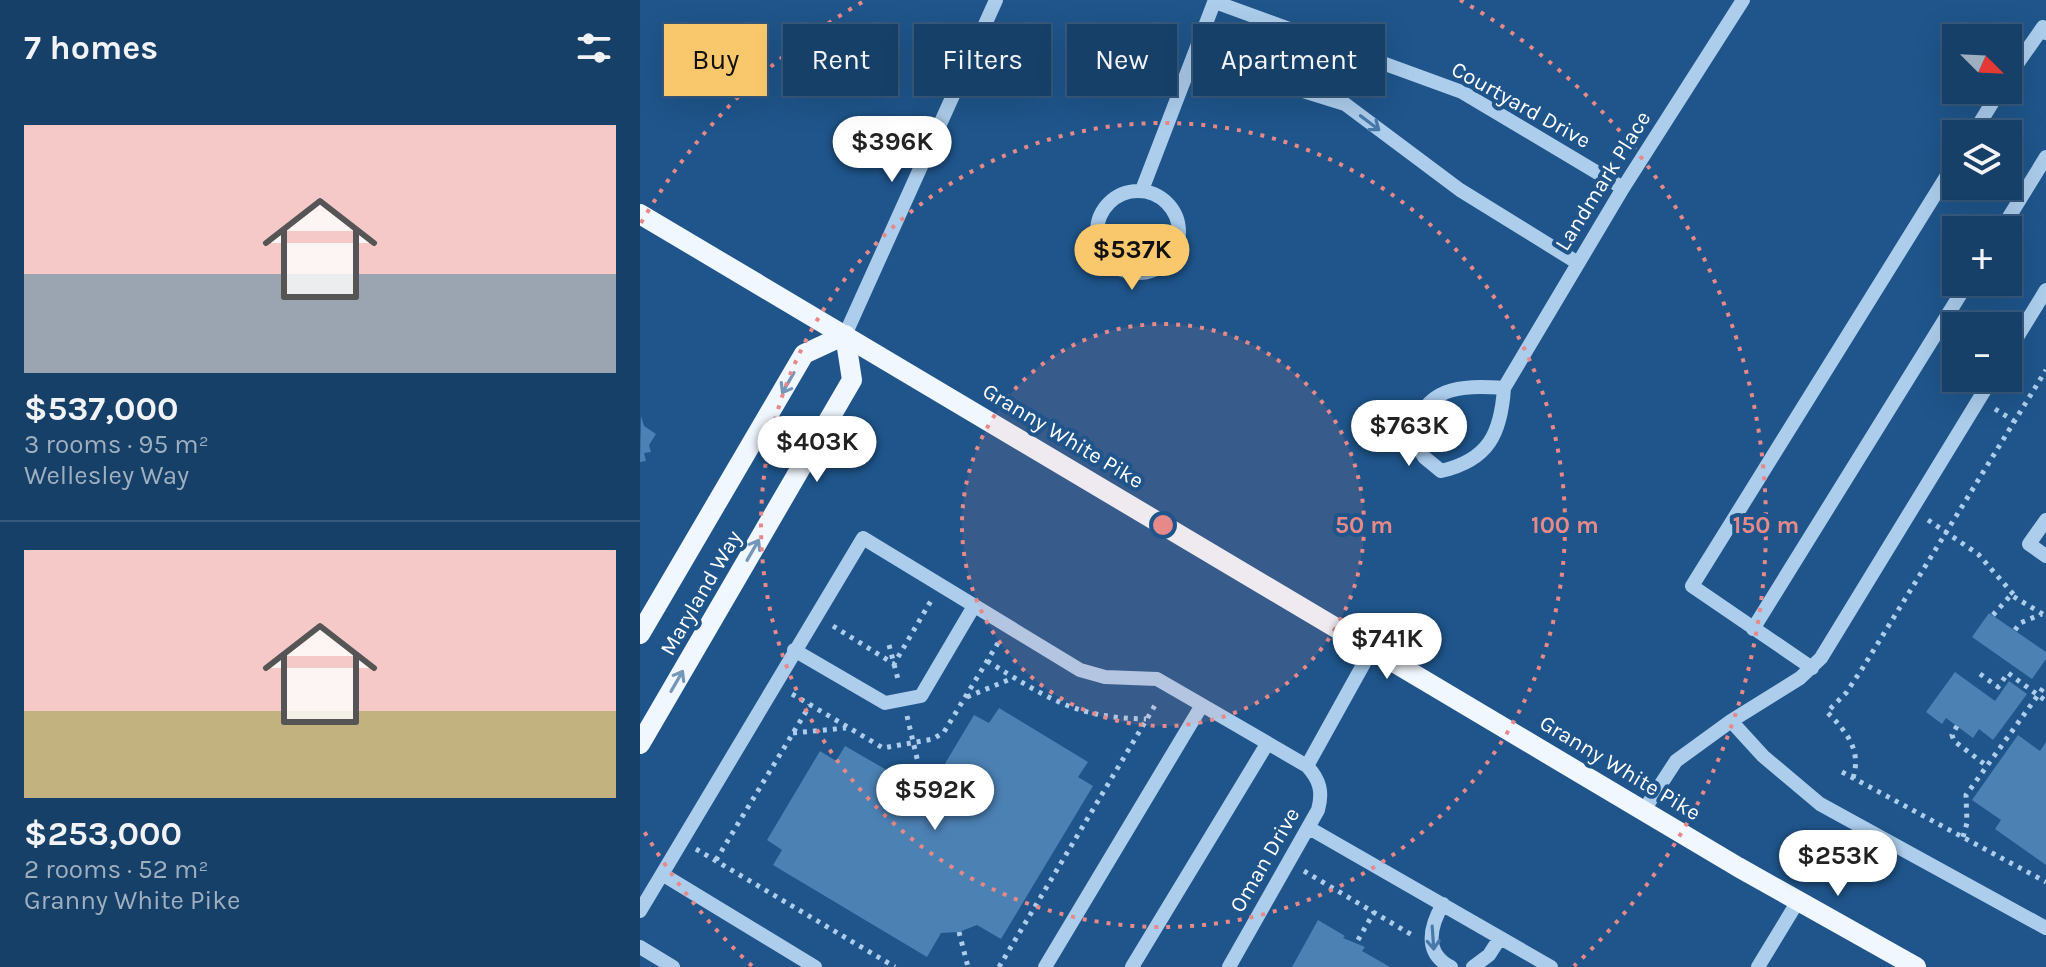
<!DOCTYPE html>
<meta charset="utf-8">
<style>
:root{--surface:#174068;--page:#20476e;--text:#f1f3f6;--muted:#9eafc0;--line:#36597c;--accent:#f9c86c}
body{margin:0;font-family:Karla,sans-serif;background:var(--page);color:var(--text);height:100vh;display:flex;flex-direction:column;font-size:30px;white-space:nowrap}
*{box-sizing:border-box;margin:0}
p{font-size:26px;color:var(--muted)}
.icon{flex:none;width:44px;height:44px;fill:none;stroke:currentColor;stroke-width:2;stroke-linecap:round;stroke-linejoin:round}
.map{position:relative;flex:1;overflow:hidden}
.drawer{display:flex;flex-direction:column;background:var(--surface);width:640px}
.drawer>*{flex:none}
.hud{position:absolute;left:24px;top:24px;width:760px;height:72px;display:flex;gap:16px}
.needle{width:52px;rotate:114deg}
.buttons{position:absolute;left:1302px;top:24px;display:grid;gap:16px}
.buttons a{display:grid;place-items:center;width:80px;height:80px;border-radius:0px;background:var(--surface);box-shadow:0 8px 32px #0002,0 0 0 2px var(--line);font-size:40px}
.price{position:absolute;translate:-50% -68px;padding:0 18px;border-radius:28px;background:#fff;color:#222;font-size:26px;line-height:52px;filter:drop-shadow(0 2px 4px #0008)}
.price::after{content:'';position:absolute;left:50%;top:48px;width:24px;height:18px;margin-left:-12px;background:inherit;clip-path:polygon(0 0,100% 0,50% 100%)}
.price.on{background:var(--accent);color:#111}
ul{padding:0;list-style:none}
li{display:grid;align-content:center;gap:16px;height:424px;padding:0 24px}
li+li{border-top:2px solid var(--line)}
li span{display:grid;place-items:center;height:248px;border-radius:0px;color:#555}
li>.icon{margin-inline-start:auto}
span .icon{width:144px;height:144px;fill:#fffc;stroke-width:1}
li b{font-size:34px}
h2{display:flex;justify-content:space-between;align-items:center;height:96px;padding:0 24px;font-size:34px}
.pill{padding:0 28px;border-radius:0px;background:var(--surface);box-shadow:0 8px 32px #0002,0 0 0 2px var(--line);font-size:28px;line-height:72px}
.pill.on{background:var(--accent);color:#111}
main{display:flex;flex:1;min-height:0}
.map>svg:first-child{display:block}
</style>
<main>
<section class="drawer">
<h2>7 homes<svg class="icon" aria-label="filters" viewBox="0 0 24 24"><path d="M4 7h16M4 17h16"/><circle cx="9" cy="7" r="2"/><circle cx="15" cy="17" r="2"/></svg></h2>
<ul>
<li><span style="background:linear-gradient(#f6c9c9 60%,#9aa5b1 0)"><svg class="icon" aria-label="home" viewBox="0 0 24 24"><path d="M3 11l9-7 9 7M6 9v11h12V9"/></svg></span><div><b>$537,000</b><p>3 rooms · 95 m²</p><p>Wellesley Way</p></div></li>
<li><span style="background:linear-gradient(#f6c9c9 65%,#c2b280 0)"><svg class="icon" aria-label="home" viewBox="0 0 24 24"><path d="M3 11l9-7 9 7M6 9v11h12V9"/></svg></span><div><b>$253,000</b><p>2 rooms · 52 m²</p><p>Granny White Pike</p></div></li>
</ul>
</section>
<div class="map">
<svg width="1406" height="967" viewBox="0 0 1406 967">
<rect width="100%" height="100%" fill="#1f558b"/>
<path fill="#4c81b4" d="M1,416L4,426L16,434L9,445L11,452L4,453L6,461L0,462Z
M1349,613L1406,652V659L1392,679L1332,637Z
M1315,672L1355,701L1369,681L1387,694L1353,740L1339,729L1333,738L1306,718L1302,724L1286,712Z
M359,708L448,762L438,777L453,786L361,939L337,925L319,932L301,933L287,957L133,865L142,850L127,840L180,751L196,761L205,746L264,780L266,776L295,769L300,772L334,715L349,723Z
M1378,735L1400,751L1406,742V865L1355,829L1361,820L1332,800Z
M678,920L705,936L703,938L725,947L722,951L750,967H652Z"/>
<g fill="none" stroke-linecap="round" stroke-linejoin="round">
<path stroke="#accdec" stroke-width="5" stroke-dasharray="4 6" stroke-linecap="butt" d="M1355,409L1374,421
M1288,520L1338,554L1374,595
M1353,615L1371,595L1406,616
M193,626L254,664L292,599
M1375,630L1380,623L1402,614
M249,645L259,683
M347,661C406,697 434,718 506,719
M1340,674L1358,687L1368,673L1406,701
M152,694L243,748L293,739L304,732L358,643
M327,697L373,678
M267,716L280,771
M1317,726L1312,735L1314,741L1347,766
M153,733L206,728
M1202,772L1406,882
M1213,778C1222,750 1206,731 1187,712L1206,693L1222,669L1406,370
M1323,837L1327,823L1326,795L1406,684
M56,849L255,967
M76,860L170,705
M664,871L772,935
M319,932L328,967
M718,940L734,912
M359,967L517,702"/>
<path stroke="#accdec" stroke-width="14" d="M575,2L822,92L983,188
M554,57L705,104L820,190L938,263
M1368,77L1403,27L1406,33
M1333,134L1360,90
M502,190L575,0
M457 232a41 41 0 1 1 82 0a41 41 0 1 1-82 0Z
M1361,230L1406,157
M205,335L356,0
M1368,352L1406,290
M864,388C820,385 783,386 773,437L784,457L801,471C849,460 861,433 864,388L983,188L1103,0
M1406,520L1389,544L1406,556
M1113,629L1328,282
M154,650L245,703L281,696L334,606
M1172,668L1052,586L1316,161
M562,705L667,766
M1091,721L1160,678L1181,658L1352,378
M1004,810L1036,761L1091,721L1123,756L1180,804L1406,928
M669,828L911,967
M22,874L175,967
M803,904C790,926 783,953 811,967
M0,911L223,538L440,670L465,677L517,679L562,705L405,967
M0,947L33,967
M492,967L627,744
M589,967L678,810C683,792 680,780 667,766L733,647
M833,967L849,955L860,938
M1118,967L1158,901"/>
<path stroke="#f1f7fe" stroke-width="20" d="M0,214L1098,867L1276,967
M0,634L164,354L205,335
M0,744L212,380L205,335"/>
</g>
<defs><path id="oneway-shaft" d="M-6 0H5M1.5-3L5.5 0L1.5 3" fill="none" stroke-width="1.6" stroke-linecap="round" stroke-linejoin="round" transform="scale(2)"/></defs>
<g stroke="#4979a8">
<use href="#oneway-shaft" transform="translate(730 123) rotate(37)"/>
<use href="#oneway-shaft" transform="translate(793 938) rotate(86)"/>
</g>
<g stroke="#7396b9">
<use href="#oneway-shaft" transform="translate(148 383) rotate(120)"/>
<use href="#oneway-shaft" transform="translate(113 550) rotate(-60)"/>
<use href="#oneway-shaft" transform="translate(37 681) rotate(-60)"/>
</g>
<circle cx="523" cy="525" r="201" fill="#e88989" fill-opacity=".12"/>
<g fill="none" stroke="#e88989" stroke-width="4" stroke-dasharray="4 8">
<circle cx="523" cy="525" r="201"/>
<circle cx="523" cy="525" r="402"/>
<path d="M112 966A603 603 0 0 1 1 826M1 223A603 603 0 0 1 226 0M820 0A603 603 0 0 1 934 966"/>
</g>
<g text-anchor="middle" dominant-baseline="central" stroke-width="8" stroke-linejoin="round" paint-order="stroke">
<g font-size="22" fill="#fff" stroke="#1f558b">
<text transform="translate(881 105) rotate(29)">Courtyard Drive</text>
<text transform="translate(963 181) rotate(-58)">Landmark Place</text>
<text transform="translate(423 436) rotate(31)">Granny White Pike</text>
<text transform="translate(61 593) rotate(-60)">Maryland Way</text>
<text transform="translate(980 768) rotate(31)">Granny White Pike</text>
<text transform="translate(625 860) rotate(-60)">Oman Drive</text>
</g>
</g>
<circle cx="523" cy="525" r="12" fill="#e88989" stroke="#1f558b" stroke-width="4"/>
<g font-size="24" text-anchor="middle" font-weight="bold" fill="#e88989" stroke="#1f558b" stroke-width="8" stroke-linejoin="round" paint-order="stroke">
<text x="724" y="533">50 m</text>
<text x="925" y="533">100 m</text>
<text x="1126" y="533">150 m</text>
</g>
</svg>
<div class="buttons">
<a><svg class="needle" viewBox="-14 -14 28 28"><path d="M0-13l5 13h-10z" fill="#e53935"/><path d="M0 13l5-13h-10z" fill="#9eafc0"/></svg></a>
<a><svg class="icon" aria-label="layers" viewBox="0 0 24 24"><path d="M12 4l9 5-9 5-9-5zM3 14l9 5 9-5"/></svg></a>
<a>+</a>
<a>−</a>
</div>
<b class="price" style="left:252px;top:184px">$396K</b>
<b class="price on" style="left:492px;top:292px">$537K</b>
<b class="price" style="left:769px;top:468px">$763K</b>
<b class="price" style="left:177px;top:484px">$403K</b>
<b class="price" style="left:747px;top:681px">$741K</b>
<b class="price" style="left:295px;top:832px">$592K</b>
<b class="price" style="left:1198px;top:898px">$253K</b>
<div class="hud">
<a class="pill on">Buy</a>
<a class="pill">Rent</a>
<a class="pill">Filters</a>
<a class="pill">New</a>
<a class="pill">Apartment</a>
</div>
</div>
</main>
